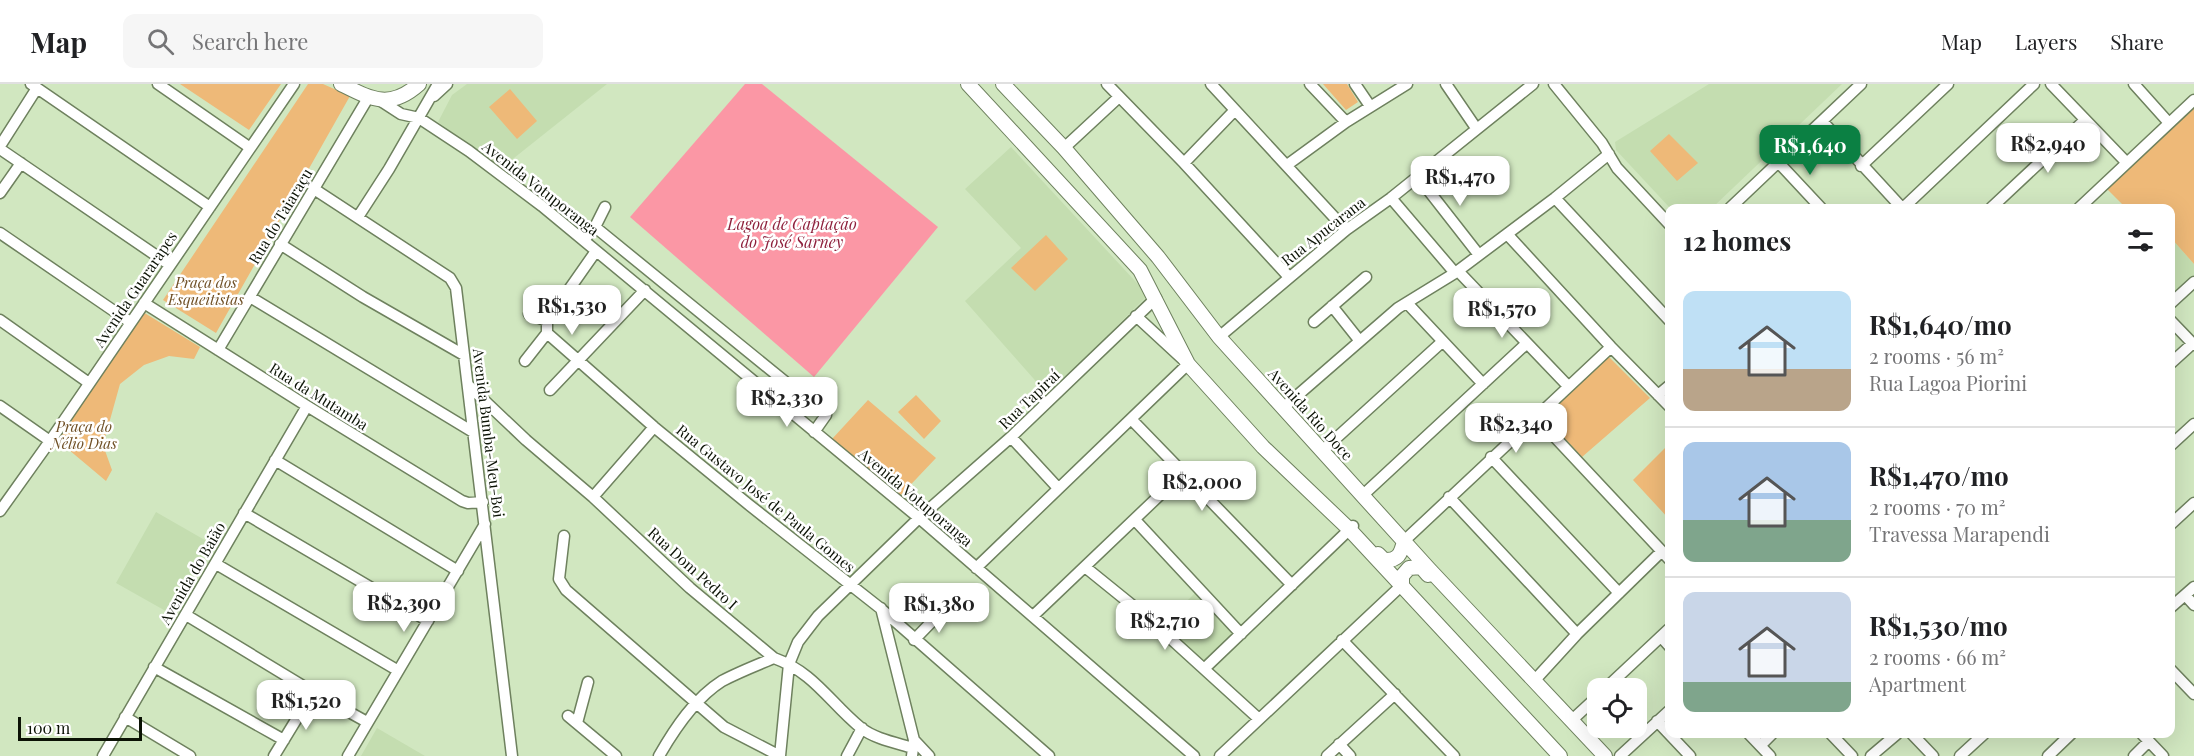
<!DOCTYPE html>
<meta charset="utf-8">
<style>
:root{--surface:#fff;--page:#f6f6f6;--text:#202124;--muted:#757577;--line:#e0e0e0;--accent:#0b8043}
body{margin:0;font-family:"Playfair Display",serif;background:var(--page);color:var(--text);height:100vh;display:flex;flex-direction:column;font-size:22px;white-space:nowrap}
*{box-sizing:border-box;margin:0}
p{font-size:20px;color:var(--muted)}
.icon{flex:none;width:33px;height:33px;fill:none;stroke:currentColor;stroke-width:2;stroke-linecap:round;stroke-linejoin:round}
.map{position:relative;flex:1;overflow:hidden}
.details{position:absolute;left:1665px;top:120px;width:510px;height:534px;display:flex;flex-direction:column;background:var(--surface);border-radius:12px;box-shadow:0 6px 24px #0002}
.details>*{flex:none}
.fabs{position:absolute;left:1587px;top:594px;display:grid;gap:12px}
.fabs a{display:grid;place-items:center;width:60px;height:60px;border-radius:12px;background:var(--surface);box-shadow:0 6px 24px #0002;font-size:30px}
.scale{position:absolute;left:18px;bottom:15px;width:124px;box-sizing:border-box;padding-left:6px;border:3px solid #0b1205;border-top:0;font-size:16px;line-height:21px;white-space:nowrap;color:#0b1205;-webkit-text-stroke:4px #fff;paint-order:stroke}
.price{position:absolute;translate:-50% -51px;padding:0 14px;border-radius:12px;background:#fff;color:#222;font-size:20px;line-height:39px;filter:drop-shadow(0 2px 3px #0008)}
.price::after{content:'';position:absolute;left:50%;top:36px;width:18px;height:14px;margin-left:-9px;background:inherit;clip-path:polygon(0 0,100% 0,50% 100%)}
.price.active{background:var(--accent);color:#fff}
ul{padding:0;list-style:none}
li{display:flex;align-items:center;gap:18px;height:150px;padding:0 18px}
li+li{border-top:2px solid var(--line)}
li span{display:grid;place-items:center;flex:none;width:168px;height:120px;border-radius:12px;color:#555}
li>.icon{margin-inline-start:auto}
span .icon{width:72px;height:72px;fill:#fffc;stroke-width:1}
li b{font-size:26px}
h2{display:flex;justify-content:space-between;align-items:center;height:72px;padding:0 18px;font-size:26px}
header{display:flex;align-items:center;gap:36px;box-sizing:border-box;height:84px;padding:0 30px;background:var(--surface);border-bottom:2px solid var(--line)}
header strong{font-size:28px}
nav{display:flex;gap:33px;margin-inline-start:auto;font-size:21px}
.search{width:420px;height:54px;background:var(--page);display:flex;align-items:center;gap:15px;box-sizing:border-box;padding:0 21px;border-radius:12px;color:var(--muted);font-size:22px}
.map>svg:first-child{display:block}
</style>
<header>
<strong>Map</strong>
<div class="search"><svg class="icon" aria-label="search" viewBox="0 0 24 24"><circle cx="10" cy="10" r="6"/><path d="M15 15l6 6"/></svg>Search here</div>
<nav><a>Map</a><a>Layers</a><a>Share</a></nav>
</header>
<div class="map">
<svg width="2194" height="672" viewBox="0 0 2194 672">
<rect width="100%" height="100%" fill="#d1e7c0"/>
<path fill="#c4ddb0" d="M467,0H607L500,85L438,38L452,11Z
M1709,0H1842L1712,124H1670L1616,66L1615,58Z
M1011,63L1148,211L1048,311L965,217L1021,164L965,105Z
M2171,154L2194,180V191L2171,213Z
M156,428L210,459L171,530L116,499Z
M1200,504L1242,547L1208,581L1162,542Z
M377,644L425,672H361Z"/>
<path fill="#eeb978" d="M180,0H281L249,46Z
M308,0H323L350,12L216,249L163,216Z
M1323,0H1347L1358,18L1346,26Z
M510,5L537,37L517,55L489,23Z
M2194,22V180L2171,154L2170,124H2126L2107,105Z
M1669,50L1698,79L1677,97L1650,67Z
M1046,151L1068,175L1035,207L1011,184Z
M143,228L200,263L194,275L169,272L144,281L120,300L103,361L112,386L106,397L56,355Z
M1606,270L1650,314L1582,373L1543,331Z
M916,311L941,337L924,355L898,328Z
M868,316L936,374L899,413L832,355Z
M1669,360V435L1633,396Z"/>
<path fill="#fb97a5" d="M745,0H762L938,143L814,293L630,133Z"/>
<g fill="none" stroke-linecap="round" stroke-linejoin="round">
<g stroke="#6e815e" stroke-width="13">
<path id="minor" d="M31,0L210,123
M158,0L249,63
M1107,0L1184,79L1289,193
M1211,0L1346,146
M1310,0L1346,38
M1355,0L1370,22
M1446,0L1476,44
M1554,0L1602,59L1617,84L1670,141
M2051,0L2127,79
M2134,0L2169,39
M434,12L447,0
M381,17L401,30L419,34L469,67L542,122L919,434L1194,672
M1822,37L1902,124
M0,62L37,4
M1064,64L1119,13
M0,65L170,181
M1778,78L1821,124
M1184,79L1235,26
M1287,81L1346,38L1407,0
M1861,82L1948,0
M1418,93L1479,171
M314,105L450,194L456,204L512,672
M0,109L21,79
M1391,114L1455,189
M1555,114L1670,237
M1730,124L1861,0
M1903,124L2034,0
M1991,124L2085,36
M2079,124L2194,16
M358,133L389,85L438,0
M595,143L826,331L814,348
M0,149L130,238
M1507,150L1611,263L1670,323
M584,156L595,143L605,123
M280,160L363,213L464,271
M1458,187L1568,302
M250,213L473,348
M144,219L307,322L462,417L468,419L483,418
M1407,219L1483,300
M2170,220L2194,198
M1332,222L1359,256
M529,230L547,237
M0,236L89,299
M2170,236L2194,261
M1314,238L1366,193
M547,249L654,343L748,420L880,524L1049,672
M1219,253L1346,146L1391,114L1533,0
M218,266L368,14
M525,277L547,249V237L596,167
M2170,280L2192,260
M469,302L526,356L593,413L690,504L774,574C815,589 829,618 861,644C875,655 897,659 913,664
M550,306L645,206
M1658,311L1670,301
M0,322L50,357
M1284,323L1398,224L1455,189L1555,114L1609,70
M1536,333L1670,476
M1132,336L1292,501
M1011,353L1058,404
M2170,362L2194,340
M1322,367L1442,258
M1491,373L1619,509
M275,376L458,487
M1362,412L1526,260
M593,413L654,343
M1449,413L1577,550
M0,427L50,357L294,0
M244,429L428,537
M1135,436L1241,550
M2170,441L2194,419
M564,452L559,495L566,506L724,643L780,672L789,580L798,558L818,532L919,434L1011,353L1156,214
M1404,457L1611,263
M216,480L397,586
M1085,483L1148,534L1259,635
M976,484L1188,280L1136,232
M2185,511L2194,521
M881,524L914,656L912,672
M2170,524L2194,503
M186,531L313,608L367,638
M1033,532L1184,388
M1661,553L1670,563
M914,556L943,526
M1342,556L1454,672
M154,583L284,656
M1205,584L1353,442
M2170,585L2194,610
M1534,597L1577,550L1661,468
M1606,604L1670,544
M568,632L616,672
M125,633L190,672
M1572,636L1598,612
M1657,637L1690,672
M577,639L588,598
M1749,650L1770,672
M1831,650L1852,672
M1912,650L1933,672
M2142,650L2163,672
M914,656L929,672
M1339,660L1350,672
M1761,661L1772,650
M103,672L307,322
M274,672L313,608
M348,672L485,440
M659,672C675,644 695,614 722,597C739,588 757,581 774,574
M847,672L862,644
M1220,672L1402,501
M1327,672L1395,610
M1620,672L1670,626
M1871,672L1897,650
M1960,672L1984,650
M2048,672L2071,650
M2134,672L2149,657"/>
</g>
<g stroke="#6e815e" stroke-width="16">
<path id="major" d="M341,0C371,15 390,26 419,0
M968,0L1140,186L1188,280L1263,363L1349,445L1560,672
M1003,0L1064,64L1158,173L1219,253L1429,485L1605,672
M1378,470L1384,476C1398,477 1401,470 1404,457
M1402,501V492L1409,484L1421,483L1428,491"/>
</g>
<use href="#minor" stroke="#fff" stroke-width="10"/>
<use href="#major" stroke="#fff" stroke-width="14"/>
</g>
<g text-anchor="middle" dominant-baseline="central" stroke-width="5" stroke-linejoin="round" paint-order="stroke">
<g font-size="15" fill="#0b1205" stroke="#fff">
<text transform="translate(541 104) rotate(38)">Avenida Votuporanga</text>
<text transform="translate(280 132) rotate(-59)">Rua do Taiaraçu</text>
<text transform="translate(1323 147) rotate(-38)">Rua Apucarana</text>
<text transform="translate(135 205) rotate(-56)">Avenida Guararapes</text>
<text transform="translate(319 312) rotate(32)">Rua da Mutamba</text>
<text transform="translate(1029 315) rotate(-44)">Rua Tapiraí</text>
<text transform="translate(1311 330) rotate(48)">Avenida Rio Doce</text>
<text transform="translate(489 349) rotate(83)">Avenida Bumba-Meu-Boi</text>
<text transform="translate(916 413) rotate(40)">Avenida Votuporanga</text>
<text transform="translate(766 414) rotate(39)">Rua Gustavo José de Paula Gomes</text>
<text transform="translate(693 484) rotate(42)">Rua Dom Pedro I</text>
<text transform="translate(192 489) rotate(-60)">Avenida do Baião</text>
</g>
<g font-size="15" font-style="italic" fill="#6f4f25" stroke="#fff">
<text x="206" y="198">Praça dos<tspan x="206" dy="17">Esqueitistas</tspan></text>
<text x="84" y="342">Praça do<tspan x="84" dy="17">Nélio Dias</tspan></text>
</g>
<g font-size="16" font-style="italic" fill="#8e203c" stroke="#fff">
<text x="792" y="139">Lagoa de Captação<tspan x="792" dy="18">do José Sarney</tspan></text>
</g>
</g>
</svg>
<div class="fabs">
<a><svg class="icon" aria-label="locate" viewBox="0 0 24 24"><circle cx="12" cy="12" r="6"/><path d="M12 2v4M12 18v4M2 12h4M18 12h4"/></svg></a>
</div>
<div class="scale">100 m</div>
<b class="price" style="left:2048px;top:90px">R$2,940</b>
<b class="price active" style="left:1810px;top:92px">R$1,640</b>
<b class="price" style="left:1460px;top:123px">R$1,470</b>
<b class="price" style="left:572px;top:252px">R$1,530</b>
<b class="price" style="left:1502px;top:255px">R$1,570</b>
<b class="price" style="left:787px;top:344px">R$2,330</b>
<b class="price" style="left:1516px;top:370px">R$2,340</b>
<b class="price" style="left:1202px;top:428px">R$2,000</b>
<b class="price" style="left:404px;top:549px">R$2,390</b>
<b class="price" style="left:939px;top:550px">R$1,380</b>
<b class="price" style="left:1165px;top:567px">R$2,710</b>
<b class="price" style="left:306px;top:647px">R$1,520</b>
<section class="details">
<h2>12 homes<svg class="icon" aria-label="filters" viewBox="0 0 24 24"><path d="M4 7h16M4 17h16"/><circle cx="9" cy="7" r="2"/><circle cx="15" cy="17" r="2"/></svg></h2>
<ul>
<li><span style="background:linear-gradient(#bfe0f5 65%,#b9a48a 0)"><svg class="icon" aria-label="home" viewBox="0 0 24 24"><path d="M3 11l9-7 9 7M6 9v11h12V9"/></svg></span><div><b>R$1,640/mo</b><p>2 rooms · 56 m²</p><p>Rua Lagoa Piorini</p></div></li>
<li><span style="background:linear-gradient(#a9c7e8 65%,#7fa58c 0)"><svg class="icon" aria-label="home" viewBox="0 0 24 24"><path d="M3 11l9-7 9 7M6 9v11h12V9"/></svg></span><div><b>R$1,470/mo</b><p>2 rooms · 70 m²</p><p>Travessa Marapendi</p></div></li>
<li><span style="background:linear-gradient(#c9d6e8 75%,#7fa58c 0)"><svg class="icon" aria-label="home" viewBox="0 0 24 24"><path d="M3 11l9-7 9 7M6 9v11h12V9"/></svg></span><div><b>R$1,530/mo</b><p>2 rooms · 66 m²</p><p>Apartment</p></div></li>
</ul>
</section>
</div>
